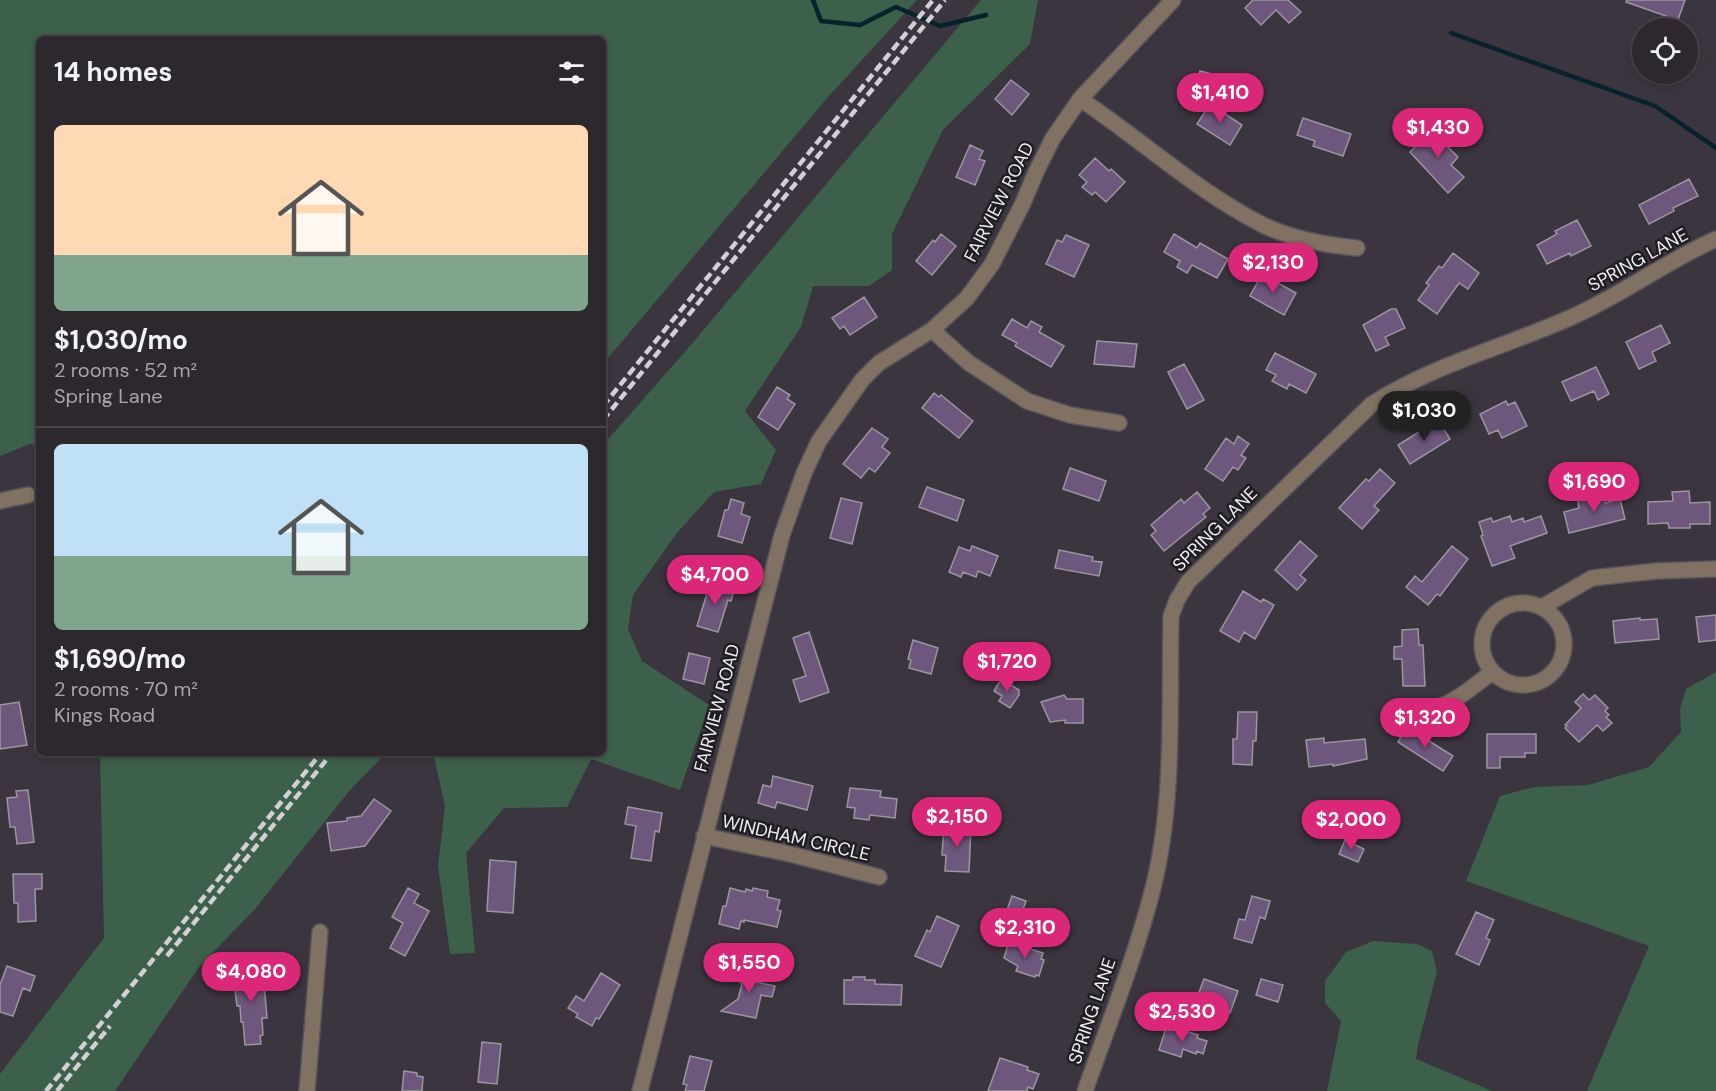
<!DOCTYPE html>
<meta charset="utf-8">
<style>
:root{--surface:#2c282e;--page:#343036;--text:#f1f3f6;--muted:#a6a6aa;--line:#48444a;--accent:#db2777}
body{margin:0;font-family:"DM Sans",sans-serif;background:var(--page);color:var(--text);height:100vh;display:flex;flex-direction:column;font-size:22px;white-space:nowrap}
*{box-sizing:border-box;margin:0}
p{font-size:20px;color:var(--muted)}
.icon{flex:none;width:33px;height:33px;fill:none;stroke:currentColor;stroke-width:2;stroke-linecap:round;stroke-linejoin:round}
.map{position:relative;flex:1;overflow:hidden}
.panel{position:absolute;left:36px;top:36px;width:570px;height:720px;display:flex;flex-direction:column;background:var(--surface);border-radius:9px;box-shadow:0 3px 9px #0003,0 0 0 2px var(--line)}
.panel>*{flex:none}
.buttons{position:absolute;left:1632px;top:18px;display:grid;gap:12px}
.buttons a{display:grid;place-items:center;width:66px;height:66px;border-radius:50%;background:var(--surface);box-shadow:0 3px 9px #0003,0 0 0 2px var(--line);font-size:30px}
.price{position:absolute;translate:-50% -51px;padding:0 14px;border-radius:21px;background:var(--accent);color:#fff;font-size:20px;line-height:39px;filter:drop-shadow(0 2px 3px #0008)}
.price::after{content:'';position:absolute;left:50%;top:36px;width:18px;height:14px;margin-left:-9px;background:inherit;clip-path:polygon(0 0,100% 0,50% 100%)}
.price.current{background:#222;color:#fff}
ul{padding:0;list-style:none}
li{display:grid;align-content:center;gap:12px;height:318px;padding:0 18px}
li+li{border-top:2px solid var(--line)}
li span{display:grid;place-items:center;height:186px;border-radius:9px;color:#555}
li>.icon{margin-inline-start:auto}
span .icon{width:108px;height:108px;fill:#fffc;stroke-width:1}
li b{font-size:26px}
h2{display:flex;justify-content:space-between;align-items:center;height:72px;padding:0 18px;font-size:26px}
.map>svg:first-child{display:block}
</style>
<div class="map">
<svg width="1716" height="1091" viewBox="0 0 1716 1091">
<rect width="100%" height="100%" fill="#3a353e"/>
<path fill="#3d604b" d="M0,0H917L828,97L603,364V39H39V446L30,444L0,456Z
M981,0H1038L1030,44L943,130L892,234V270L869,286H813L801,327L745,411L776,450L761,484L714,492L676,534L633,595L628,629L642,661L709,705L680,790L591,759L567,807L504,808L466,853L475,953L450,954L438,866L445,806L433,753H603V445L690,346Z
M1716,672V1091H1587L1649,946L1466,881L1500,796L1534,787L1588,785L1649,767L1681,732L1680,709L1686,689Z
M100,753H386L350,790L255,909L199,967L115,1091H0V1074L104,938Z
M1373,941L1417,944L1432,951L1437,972L1418,1045L1416,1059L1492,1091H1327L1341,1021L1325,1003V981L1346,952Z"/>
<g fill="none" stroke-linecap="round" stroke-linejoin="round">
<path stroke="#06222d" stroke-width="4.5" d="M813,0L821,21L860,25L896,7L940,26L986,15
M1451,33L1655,106L1716,148"/>
</g>
<path fill="#6e577d" stroke="#9b959f" stroke-width="1.5" d="M1253,0H1288L1301,12L1289,23L1276,10L1261,25L1245,8Z
M1627,0H1685L1675,28L1663,24L1666,16L1626,2Z
M1200,71L1212,74L1208,88L1197,85Z
M1011,80L1029,94L1012,115L995,99Z
M1210,104L1242,125L1230,145L1197,124Z
M1303,118L1351,134L1343,156L1313,146L1315,141L1297,135Z
M1437,125L1449,137L1443,142L1458,157L1451,165L1464,177L1448,193L1410,152Z
M970,145L983,151L979,159L985,161L975,185L956,177Z
M1095,158L1109,171L1111,169L1125,182L1106,202L1095,192L1092,195L1082,187L1087,182L1079,175Z
M1689,179L1698,196L1673,208L1674,211L1649,224L1639,205Z
M1577,220L1591,246L1571,256L1570,253L1547,264L1537,245L1557,234L1555,231Z
M941,234L956,246L932,275L916,261L933,240L935,242Z
M1174,234L1197,248L1200,243L1228,259L1217,278L1192,265L1187,273L1177,267L1180,261L1164,252Z
M1066,235L1089,245L1074,277L1046,264L1057,240L1062,242Z
M1453,253L1479,273L1468,289L1459,283L1437,314L1418,300L1429,285L1426,283L1439,266L1442,268Z
M1262,274L1296,293L1284,315L1250,296Z
M864,297L877,317L850,335L844,326L840,329L832,318Z
M1391,309H1396L1405,328L1385,337L1389,345L1376,351L1363,325Z
M1012,319L1027,328L1031,321L1042,327L1039,332L1064,346L1051,367L1015,346L1017,343L1002,335Z
M1661,325L1670,343L1652,352L1656,361L1639,369L1626,342Z
M1097,341L1137,344L1134,367L1094,364Z
M1275,353L1316,374L1306,393L1289,384L1287,389L1272,381L1276,375L1266,370Z
M1184,364L1204,400L1187,409L1168,372Z
M1596,367L1609,394L1598,400L1594,391L1571,401L1562,382Z
M777,387L790,395L787,399L795,404L778,430L758,417Z
M934,393L939,397L941,395L973,421L959,438L922,408Z
M1506,401L1508,405L1515,402L1527,426L1502,438L1498,430L1489,434L1480,414Z
M1438,420L1450,439L1410,464L1398,445Z
M872,428L888,439L882,447L890,453L875,472L869,468L861,478L843,464Z
M1238,436L1249,444L1241,455L1246,458L1238,470L1233,467L1223,481L1205,469L1226,438L1234,444Z
M1070,468L1106,481L1099,501L1063,489Z
M1380,469L1395,483L1374,506L1379,510L1362,529L1339,508L1366,479L1369,481Z
M927,487L964,500L957,521L919,507Z
M1689,491L1690,503L1710,502V524H1690V528H1669L1668,523L1648,524V502L1673,501L1672,492Z
M1197,492L1210,508L1203,514L1206,517L1164,551L1151,535L1156,531L1151,525L1181,499L1184,503Z
M1602,492L1605,503L1620,499L1625,519L1569,533L1564,512L1579,508L1577,498Z
M841,498L862,503L852,544L830,538Z
M731,499L744,503L741,514L750,517L742,543L718,536L725,510H728Z
M1510,516L1512,522L1523,518L1524,522L1541,516L1547,533L1510,546L1515,558L1492,566L1481,536L1483,535L1479,522L1491,518L1493,522Z
M1300,541L1317,556L1300,575L1306,580L1297,590L1275,570Z
M972,546L998,556L990,576L978,571L976,577L963,572L961,577L949,572L959,547L970,551Z
M1452,546L1468,559L1440,596L1437,594L1428,605L1406,587L1415,576L1422,582Z
M1059,550L1093,557L1092,561L1102,562L1099,576L1055,568Z
M711,580L735,587L731,601L728,600L718,632L697,626Z
M1243,591L1261,602L1263,599L1274,605L1255,639L1244,632L1239,642L1220,631Z
M1716,615V640L1699,642L1696,617Z
M1640,618V620L1657,619L1659,639L1615,643L1613,621Z
M1418,629L1419,645H1423L1425,686H1403L1402,659H1394V647L1402,646V630Z
M809,632L829,692L800,702L793,680L806,676L793,638Z
M913,640L938,648L931,674L909,668L911,660L908,659Z
M689,653L710,658L704,684L683,679Z
M1001,679L1019,690V695L1010,708L999,701L1002,696L994,691Z
M1583,694L1589,700L1595,695L1608,708L1605,711L1609,715L1606,717L1612,723L1603,731L1597,725L1579,742L1565,728L1567,726L1565,725L1581,708L1575,702Z
M1064,695L1067,699H1083V723H1065V720L1050,722L1041,702Z
M19,702L27,745L0,749V705Z
M1238,712H1257L1256,741H1253L1252,765L1233,764V739H1237Z
M1407,727L1453,756L1443,771L1398,742Z
M1487,734H1536V753H1525V757H1500V768H1487Z
M1324,738V743L1365,739L1367,759L1333,766V764L1309,767L1306,740Z
M773,776L813,786L807,810L777,802L775,808L758,803L763,785L771,787Z
M850,788L881,791L880,797L897,799L895,818L870,815L869,820L854,818L855,808L847,807Z
M28,790L34,842L17,844L15,827H10L7,798L17,797L16,791Z
M374,799L391,811L365,846L331,851L327,823L347,821V818L361,816Z
M628,807L662,813L659,832L655,831L651,861L631,858L636,826L625,824Z
M944,824L971,826L969,872L945,871L946,855H942Z
M1345,840L1364,849L1358,862L1339,854Z
M490,860L516,862L513,913L487,911Z
M13,874H42V889H35L36,921L18,922V903H14Z
M408,888L419,894L414,903L429,911L405,956L390,948L403,923L392,917Z
M730,888L745,892L746,889L752,891L753,888L768,891L767,897L780,900L777,910L781,911L777,927L744,920V922L741,921L739,929L719,924L723,906H726Z
M1012,896L1026,901L1017,927L1003,921Z
M1252,896L1270,901L1265,919L1260,917L1252,943L1234,938L1239,919L1245,920Z
M1476,912L1494,920L1486,938L1490,940L1479,965L1456,954Z
M937,916L959,926L941,967L915,956L927,930L930,932Z
M1009,942L1043,953L1041,959L1044,960L1039,976L1036,975L1035,977L1016,971L1018,966L1004,958Z
M738,964L750,968L752,981L775,986L772,997L761,995L756,1018L721,1011L738,999L742,984L735,977Z
M7,966L35,976L30,991L23,988L13,1016L0,1012V985Z
M255,967V972L263,971L267,1018H262L263,1035L260,1036L261,1044L245,1045L243,1022H241L240,1006H237L233,975L242,974V968Z
M601,973L620,985L599,1019L596,1018L592,1026L576,1017L578,1014L568,1008L576,996L584,1001Z
M853,977H865V980H875V984L902,985L901,1005L844,1004V980H853Z
M1204,979L1238,991L1230,1013L1201,1003L1204,997L1198,995Z
M1261,979L1283,985L1278,1002L1256,995Z
M1166,1028L1177,1031L1178,1029L1198,1035L1197,1038L1207,1041L1203,1054L1197,1051L1196,1054L1183,1049L1181,1057L1159,1050Z
M482,1042L501,1044L497,1084L478,1082Z
M690,1056L712,1061L704,1091H685L687,1085L683,1084Z
M1000,1058L1028,1067L1027,1070L1039,1074L1033,1089L1028,1087L1027,1091H988Z
M404,1071L417,1073V1076L423,1077L422,1091H402Z"/>
<g fill="none" stroke-linecap="round" stroke-linejoin="round">
<g stroke="#57535b" stroke-width="18">
<path id="minor" d="M1080,99C1142,140 1196,191 1263,225C1292,239 1325,245 1357,248
M932,330L969,363L1027,401L1070,415L1119,423
M0,501L28,495
M1482 644a41 41 0 1 1 82 0a41 41 0 1 1-82 0Z
M1542,607L1592,578L1656,571L1716,569
M1392,714C1441,713 1454,702 1492,672
M704,836L790,854L879,877
M307,1091L320,932
M640,1091L782,535L804,473L819,441L862,380L879,363L932,330L967,298L992,264L1023,203L1036,172L1053,138L1080,99L1173,0
M1085,1091C1108,1025 1136,956 1153,888C1175,800 1169,705 1171,616L1177,600L1188,582L1372,404C1434,364 1508,346 1574,316C1623,294 1667,261 1716,239"/>
</g>
<use href="#minor" stroke="#817163" stroke-width="15"/>
<path stroke="#d3cfd5" stroke-width="4.5" stroke-dasharray="9 4.5" stroke-linecap="butt" d="M603,406L933,0
M603,420L945,0
M167,956L332,753
M46,1091L321,753
M57,1091L110,1026"/>
</g>
<g text-anchor="middle" dominant-baseline="central" stroke-width="5" stroke-linejoin="round" paint-order="stroke">
<g font-size="18" fill="#f2eff4" stroke="#201e22">
<text transform="translate(999 202) rotate(-63)">FAIRVIEW ROAD</text>
<text transform="translate(1638 260) rotate(-29)">SPRING LANE</text>
<text transform="translate(1215 529) rotate(-45)">SPRING LANE</text>
<text transform="translate(717 708) rotate(-75)">FAIRVIEW ROAD</text>
<text transform="translate(796 838) rotate(13)">WINDHAM CIRCLE</text>
<text transform="translate(1092 1011) rotate(-71)">SPRING LANE</text>
</g>
</g>
</svg>
<div class="buttons">
<a><svg class="icon" aria-label="locate" viewBox="0 0 24 24"><circle cx="12" cy="12" r="6"/><path d="M12 2v4M12 18v4M2 12h4M18 12h4"/></svg></a>
</div>
<b class="price" style="left:1220px;top:124px">$1,410</b>
<b class="price" style="left:1438px;top:159px">$1,430</b>
<b class="price" style="left:1273px;top:294px">$2,130</b>
<b class="price current" style="left:1424px;top:442px">$1,030</b>
<b class="price" style="left:1594px;top:513px">$1,690</b>
<b class="price" style="left:715px;top:606px">$4,700</b>
<b class="price" style="left:1007px;top:693px">$1,720</b>
<b class="price" style="left:1425px;top:749px">$1,320</b>
<b class="price" style="left:957px;top:848px">$2,150</b>
<b class="price" style="left:1351px;top:851px">$2,000</b>
<b class="price" style="left:1025px;top:959px">$2,310</b>
<b class="price" style="left:749px;top:994px">$1,550</b>
<b class="price" style="left:251px;top:1003px">$4,080</b>
<b class="price" style="left:1182px;top:1043px">$2,530</b>
<section class="panel">
<h2>14 homes<svg class="icon" aria-label="filters" viewBox="0 0 24 24"><path d="M4 7h16M4 17h16"/><circle cx="9" cy="7" r="2"/><circle cx="15" cy="17" r="2"/></svg></h2>
<ul>
<li><span style="background:linear-gradient(#ffd9b3 70%,#7fa58c 0)"><svg class="icon" aria-label="home" viewBox="0 0 24 24"><path d="M3 11l9-7 9 7M6 9v11h12V9"/></svg></span><div><b>$1,030/mo</b><p>2 rooms · 52 m²</p><p>Spring Lane</p></div></li>
<li><span style="background:linear-gradient(#bfe0f5 60%,#7fa58c 0)"><svg class="icon" aria-label="home" viewBox="0 0 24 24"><path d="M3 11l9-7 9 7M6 9v11h12V9"/></svg></span><div><b>$1,690/mo</b><p>2 rooms · 70 m²</p><p>Kings Road</p></div></li>
</ul>
</section>
</div>
